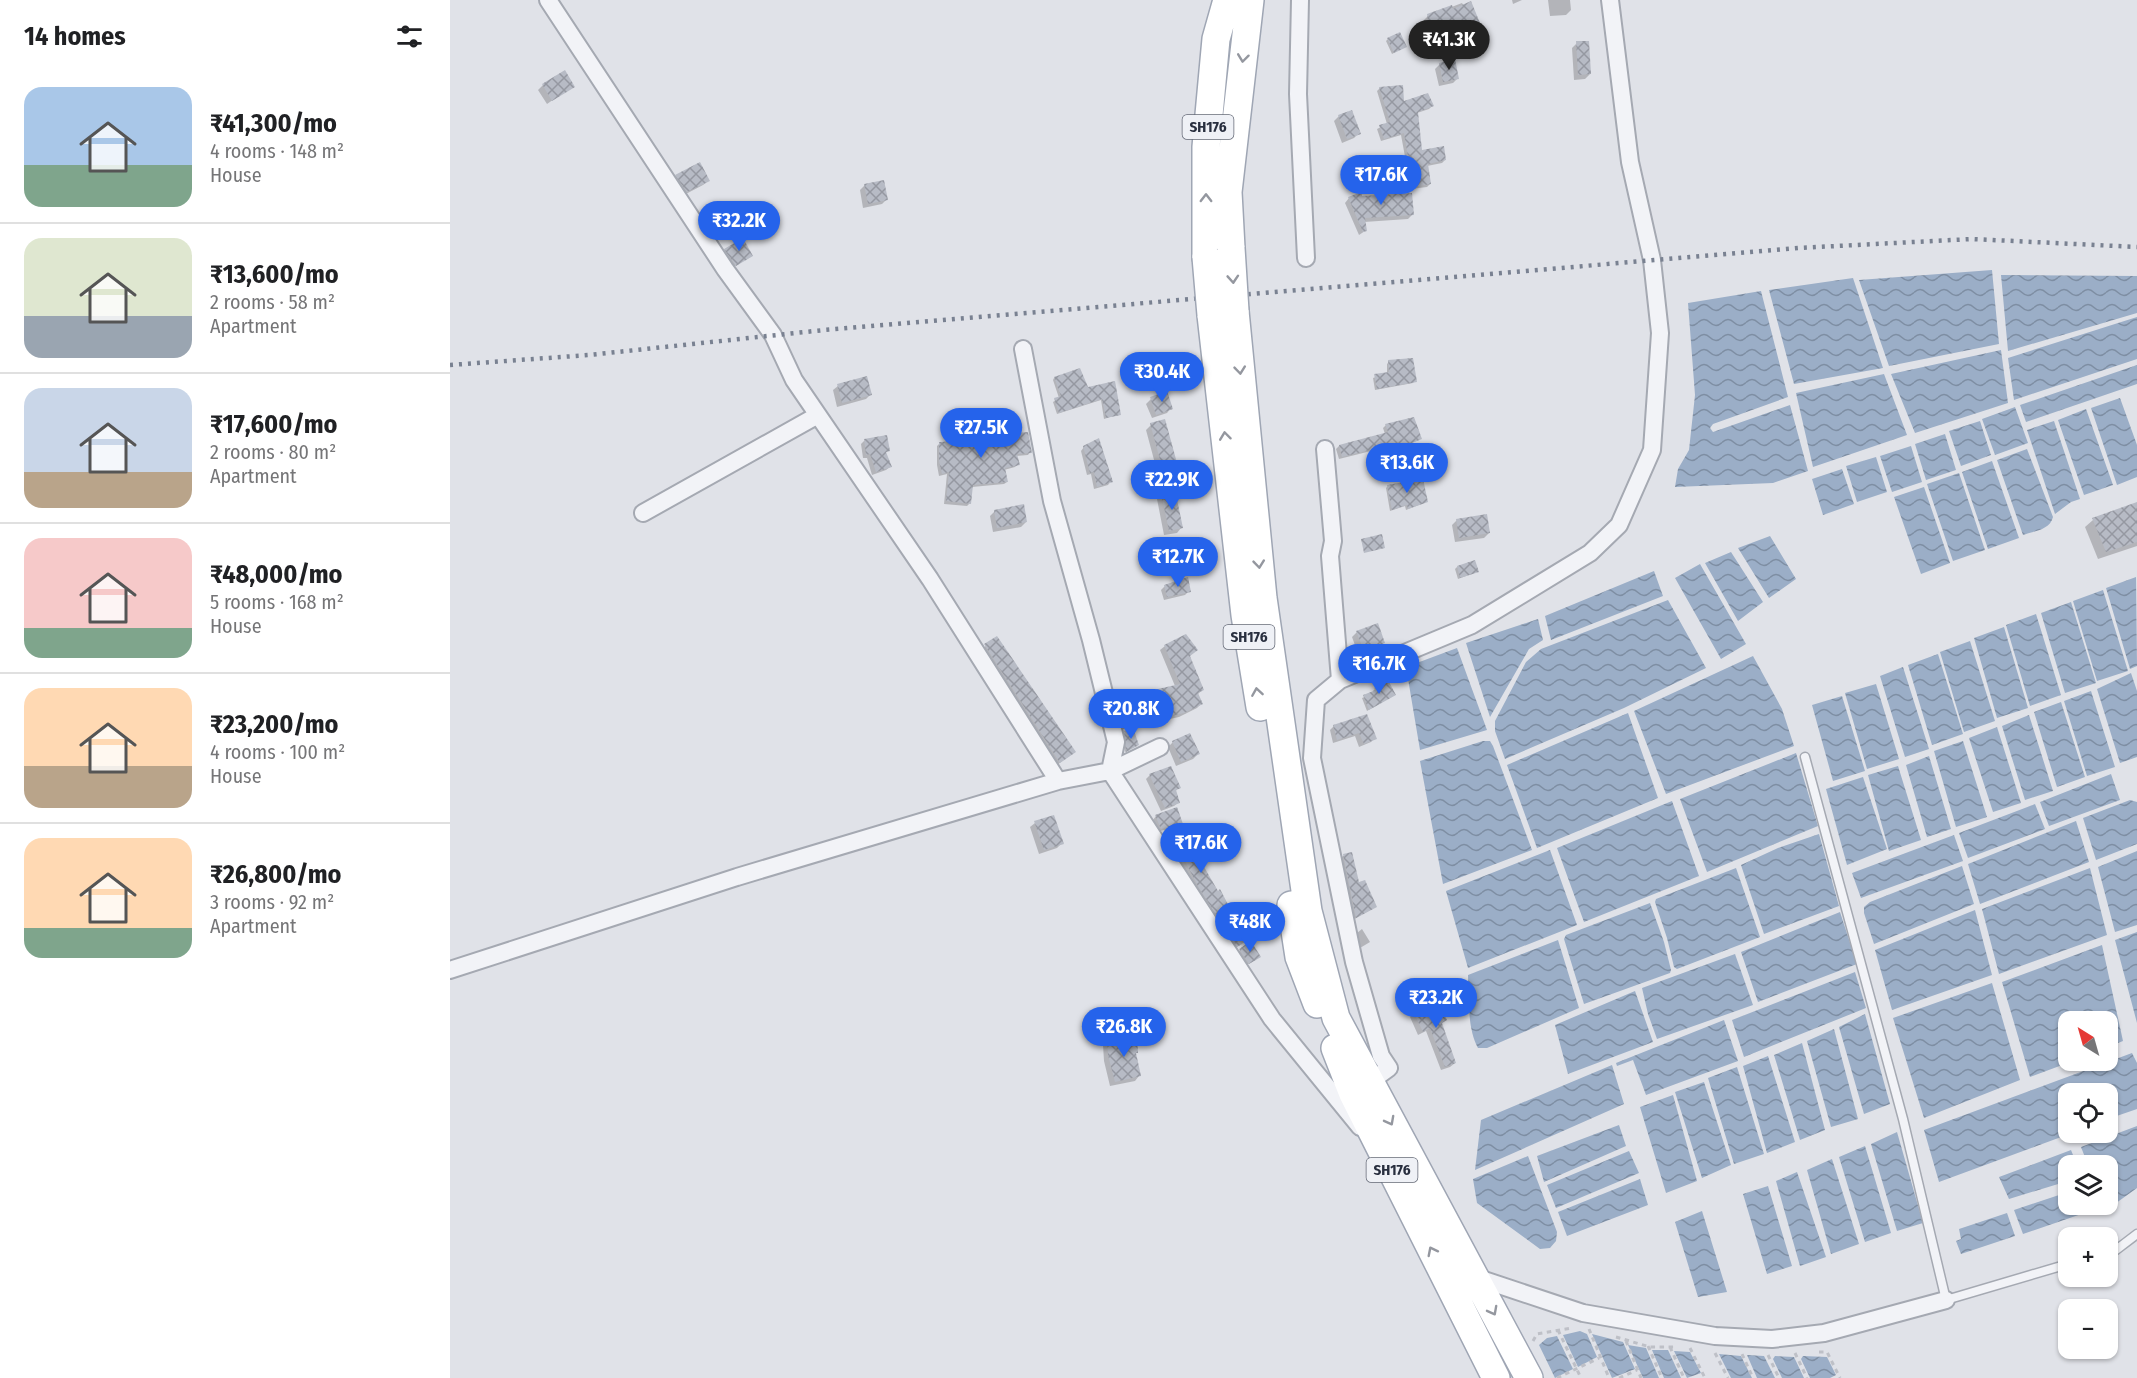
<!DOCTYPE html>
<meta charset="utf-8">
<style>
:root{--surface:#fff;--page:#f6f6f6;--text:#202124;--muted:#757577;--line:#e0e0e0;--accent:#2563eb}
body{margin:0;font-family:"Fira Sans Condensed",sans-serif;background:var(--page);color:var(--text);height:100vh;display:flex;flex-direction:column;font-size:22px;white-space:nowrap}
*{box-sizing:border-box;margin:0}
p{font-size:20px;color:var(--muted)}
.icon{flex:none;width:33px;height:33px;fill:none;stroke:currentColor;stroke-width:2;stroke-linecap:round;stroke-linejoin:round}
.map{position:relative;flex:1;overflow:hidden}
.drawer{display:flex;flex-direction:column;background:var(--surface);width:450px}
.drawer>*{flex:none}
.needle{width:39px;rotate:323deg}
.fabs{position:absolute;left:1608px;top:1011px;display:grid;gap:12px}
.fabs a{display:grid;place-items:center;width:60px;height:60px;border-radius:12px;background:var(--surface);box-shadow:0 2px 4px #0004;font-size:30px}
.price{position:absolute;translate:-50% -51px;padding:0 14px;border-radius:21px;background:var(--accent);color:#fff;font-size:20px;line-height:39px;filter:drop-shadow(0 2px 3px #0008)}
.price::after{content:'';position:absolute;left:50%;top:36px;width:18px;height:14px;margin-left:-9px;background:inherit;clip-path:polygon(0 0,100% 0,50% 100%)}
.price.active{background:#222;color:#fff}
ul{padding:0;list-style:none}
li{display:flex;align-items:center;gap:18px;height:150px;padding:0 24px}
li+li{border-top:2px solid var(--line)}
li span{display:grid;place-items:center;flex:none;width:168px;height:120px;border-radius:18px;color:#555}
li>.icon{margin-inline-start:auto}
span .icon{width:72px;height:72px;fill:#fffc;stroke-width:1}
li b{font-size:26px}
h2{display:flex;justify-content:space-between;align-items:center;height:72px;padding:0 24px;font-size:26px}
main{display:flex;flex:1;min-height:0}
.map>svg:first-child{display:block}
</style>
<main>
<section class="drawer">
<h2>14 homes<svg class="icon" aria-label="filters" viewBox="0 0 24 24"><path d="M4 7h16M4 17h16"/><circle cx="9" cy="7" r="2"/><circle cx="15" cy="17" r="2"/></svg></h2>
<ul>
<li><span style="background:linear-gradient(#a9c7e8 65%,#7fa58c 0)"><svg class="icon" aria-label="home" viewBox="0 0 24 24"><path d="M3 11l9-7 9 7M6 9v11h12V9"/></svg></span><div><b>₹41,300/mo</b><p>4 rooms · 148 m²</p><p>House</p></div></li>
<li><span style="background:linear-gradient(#dfe7d0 65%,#9aa5b1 0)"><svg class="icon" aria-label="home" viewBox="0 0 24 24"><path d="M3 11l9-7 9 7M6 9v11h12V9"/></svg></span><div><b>₹13,600/mo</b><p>2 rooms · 58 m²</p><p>Apartment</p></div></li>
<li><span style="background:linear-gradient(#c9d6e8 70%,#b9a48a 0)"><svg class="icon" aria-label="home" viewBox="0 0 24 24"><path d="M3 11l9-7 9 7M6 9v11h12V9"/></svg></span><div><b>₹17,600/mo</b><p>2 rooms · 80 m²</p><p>Apartment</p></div></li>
<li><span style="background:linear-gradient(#f6c9c9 75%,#7fa58c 0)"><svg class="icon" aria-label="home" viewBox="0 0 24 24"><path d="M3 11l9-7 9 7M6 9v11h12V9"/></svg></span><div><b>₹48,000/mo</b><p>5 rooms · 168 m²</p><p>House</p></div></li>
<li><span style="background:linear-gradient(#ffd9b3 65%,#b9a48a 0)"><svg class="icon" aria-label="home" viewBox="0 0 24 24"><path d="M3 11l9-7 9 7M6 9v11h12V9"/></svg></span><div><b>₹23,200/mo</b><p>4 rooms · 100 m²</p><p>House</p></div></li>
<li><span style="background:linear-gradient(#ffd9b3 75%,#7fa58c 0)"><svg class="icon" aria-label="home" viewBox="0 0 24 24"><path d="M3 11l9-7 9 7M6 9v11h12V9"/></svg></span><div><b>₹26,800/mo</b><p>3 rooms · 92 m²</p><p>Apartment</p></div></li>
</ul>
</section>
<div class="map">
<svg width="1687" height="1378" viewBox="0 0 1687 1378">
<defs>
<pattern id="water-waves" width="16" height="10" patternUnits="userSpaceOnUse" patternTransform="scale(1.5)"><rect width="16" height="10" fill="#9baec7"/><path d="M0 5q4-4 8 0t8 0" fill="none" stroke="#7e8ea3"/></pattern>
<pattern id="building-cross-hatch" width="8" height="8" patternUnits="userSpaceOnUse" patternTransform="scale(1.5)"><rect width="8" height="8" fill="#b7bbc5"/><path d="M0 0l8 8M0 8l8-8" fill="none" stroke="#9598a1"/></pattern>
</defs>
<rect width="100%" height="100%" fill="#e0e2e8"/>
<path fill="url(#water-waves)" d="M1542,270L1549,344L1439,366L1409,280Z
M1551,275L1687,276V313L1558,351Z
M1403,278L1433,368L1344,384L1319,290Z
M1311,291L1338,397L1263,424L1260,428L1263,432L1340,405L1358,471L1323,483L1225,487L1228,469L1239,450L1245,395L1238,303Z
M1687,317V359L1564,400L1558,358Z
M1551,350L1558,403L1465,433L1441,374Z
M1687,365V384L1576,422L1570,405Z
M1434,374L1457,435L1363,467L1346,393Z
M1670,398L1687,445V477L1667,485L1641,408Z
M1565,407L1578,443L1545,455L1532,419Z
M1636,409L1663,485L1634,495L1608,420Z
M1530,421L1541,455L1511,466L1499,431Z
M1604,421L1630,499L1621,502L1605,514L1577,430Z
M1495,434L1506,470L1476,480L1465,444Z
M1461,446L1472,482L1442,492L1430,456Z
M1577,449L1603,517C1600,530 1584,531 1573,535L1547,460Z
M1426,457L1437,492L1407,502L1396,466Z
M1542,461L1569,538L1538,549L1512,472Z
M1392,469L1404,504L1373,515L1362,479Z
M1509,473L1535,550L1503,561L1477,484Z
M1474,487L1500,563L1471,574L1444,497Z
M1320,536L1346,579L1319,598L1288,548Z
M1281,552L1313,602L1288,621L1255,563Z
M1250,564L1296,644L1271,659L1225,578Z
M1204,571L1213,596L1101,640L1095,616Z
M1686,577L1687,666L1680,669L1656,588Z
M1653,590L1678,671L1647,681L1623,601Z
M1218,600L1256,668L1174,708L1055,759L1045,731V721L1076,662L1091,649Z
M1621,602L1646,683L1615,693L1591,613Z
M1586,614L1611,695L1580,706L1556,625Z
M1088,619L1093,640L1079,649L1040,717L1016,643Z
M1554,627L1578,708L1547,718L1524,638Z
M1520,641L1545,721L1514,732L1490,652Z
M1007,648L1037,730L970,750L956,667Z
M1488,654L1513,734L1482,745L1458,665Z
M1303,656L1332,709L1344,746L1216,794L1184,711Z
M1453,667L1479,749L1455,757L1430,676Z
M1681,673L1687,691V757L1670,763L1647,689Z
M1426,684L1449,759L1417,769L1395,693Z
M1641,691L1665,767L1637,776L1614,701Z
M1392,696L1415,771L1383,781L1362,705Z
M1611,702L1635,777L1607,787L1584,712Z
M1178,713L1208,798L1087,848L1057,765Z
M1579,715L1603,791L1575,800L1552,726Z
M1547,727L1571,803L1543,812L1519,738Z
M1033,741H1040L1043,746L1082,850L993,884L970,761Z
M1513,741L1537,817L1506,827L1484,751Z
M1346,753L1368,826L1257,872L1230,799Z
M1479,756L1501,829L1477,837L1456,765Z
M1448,766L1471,840L1439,851L1418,775Z
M1661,774L1670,800L1599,826L1590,802Z
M1413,777L1437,849L1397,865L1376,789Z
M1680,800L1687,802V844L1646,860L1633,818Z
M1222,801L1249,876L1134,922L1107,848Z
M1585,804L1595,829L1518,858L1509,833Z
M1626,821L1639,862L1530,904L1518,864Z
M1369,834L1389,906L1314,934L1291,865L1328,848Z
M1504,835L1513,861L1411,898L1402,873Z
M1100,850L1127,925L1018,968L996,891Z
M1687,851V925L1665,932L1648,867Z
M1512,866L1524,904L1424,944L1414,913V907L1420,902Z
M1286,868L1310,937L1227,969L1224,967L1217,938L1205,902L1206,899Z
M1640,868L1657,935L1549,974L1532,909Z
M1200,903L1214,942L1221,970L1220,973L1134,1004L1114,939L1116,935Z
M1525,910L1542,975L1442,1010L1425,950Z
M1390,912L1407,964L1308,1002L1291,952Z
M1687,932V1023L1665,940Z
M1108,940L1129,1008L1037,1048H1028C1017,1028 1019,998 1018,975Z
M1652,945L1673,1041L1658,1047V1022H1618V1060L1623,1061L1580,1077L1552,982Z
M1285,954L1303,1005L1207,1039L1198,1014L1192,988Z
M1405,972L1416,1008L1294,1057L1282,1020Z
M1542,983L1570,1080L1474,1118L1443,1018Z
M1185,991L1203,1042L1118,1074L1105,1025Z
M1415,1014L1440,1104L1414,1114L1389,1027Z
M1274,1020L1288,1061L1196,1095L1183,1060L1167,1066L1166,1063Z
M1384,1029L1408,1119L1381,1127L1357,1041Z
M1352,1043L1375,1130L1350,1140L1324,1055Z
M1682,1053L1687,1063V1109L1658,1119V1094H1618V1132L1622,1133L1489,1182L1474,1130Z
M1318,1056L1345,1142L1317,1153L1293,1066Z
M1162,1065L1174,1104L1025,1170L1031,1120Z
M1287,1067L1314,1154L1284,1164L1258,1078Z
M1254,1082L1281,1165L1252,1178L1225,1092Z
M1223,1095L1247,1181L1216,1193L1190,1107Z
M1169,1125L1176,1146L1094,1182L1087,1156Z
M1687,1126V1188L1655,1211L1652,1205L1658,1204V1166L1638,1165L1631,1147Z
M1447,1132L1473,1223L1447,1231L1421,1144Z
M1415,1146L1441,1233L1415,1242L1389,1157Z
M1621,1150L1627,1165L1618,1166V1181L1559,1199L1549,1177Z
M1179,1151L1189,1173L1106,1208L1097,1185Z
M1078,1156L1107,1232L1106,1241L1100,1248L1090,1249L1027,1203L1023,1179Z
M1382,1159L1409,1244L1381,1254L1357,1170Z
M1347,1172L1376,1257L1350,1266L1326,1181Z
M1190,1179L1198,1205L1117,1236L1108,1212Z
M1318,1186L1342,1266L1317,1274L1293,1194Z
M1618,1192V1204L1641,1205L1643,1210L1573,1234L1564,1210Z
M1252,1211L1277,1292L1248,1297L1225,1222Z
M1557,1213L1565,1236L1511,1254L1506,1241L1511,1239L1509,1229Z
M1130,1331L1137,1334L1147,1357L1128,1367L1113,1335Z
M1142,1334L1173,1342L1185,1369L1162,1378Z
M1107,1336L1123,1369L1105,1378L1089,1345L1097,1338Z
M1178,1345L1196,1348L1209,1378H1193Z
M1202,1350H1218L1231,1378H1214Z
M1224,1351L1240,1352L1251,1373L1237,1378Z
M1269,1354L1291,1356L1302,1378H1281Z
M1297,1355L1314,1356L1325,1378H1307Z
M1325,1356L1344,1357L1354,1378H1332L1323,1359Z
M1353,1356L1377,1357L1386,1375L1380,1378H1360L1351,1359Z"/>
<path fill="#0003" d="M1062,0H1072L1063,4Z
M1098,0H1120L1121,10L1116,15L1100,16Z
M1012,3L1025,24L1021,28L991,39L990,35L976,37L974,20L978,16Z
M938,39L955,47L942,54L936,41Z
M1127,43L1140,74L1135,79L1124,80L1122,48Z
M990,64L1008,78L1003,83L989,86L985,69Z
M93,85L123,86L97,104L88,90Z
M930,88L953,103L982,106L979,109L967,113L971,152L995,160L992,163L977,166L980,184L977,187L961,189L951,135L931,141L927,129L937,124L927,91Z
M889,116L909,133L904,138L892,143L884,121Z
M226,176L258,181L253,185L232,196L222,181Z
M414,186L437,199L432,204L413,208L410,190Z
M899,198H911L962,215L958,219L914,222L915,231L909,235L895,203Z
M275,250L301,256L280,269L270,255Z
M939,362L965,381L963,383L925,390L923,378L937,373V364Z
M604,378L638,389L664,383L669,414L654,419L651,400L607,414L603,402L609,398L603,380Z
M388,386L421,394L416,399L387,407L383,390Z
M701,399L721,408L717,413L702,418L696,404Z
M531,417L549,435L580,452L578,455L566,456L568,464L565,467L554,470L557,482L554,484L522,487L520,503L517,506L494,504L497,474L489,476L487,465V446L490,443L533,444L529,419Z
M701,425L725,463L720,467L707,471L696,430Z
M936,425L970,439L949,449L948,447L922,454L921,451L889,459L886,449L889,446L935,434L933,428Z
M415,440L438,451L435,453L440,467L436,470L422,475L417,458H413L411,444Z
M634,447L661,481L658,485L644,489L641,474L637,475L631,451Z
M938,486L974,503L956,510L955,506L940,511L936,488Z
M712,494L731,528L727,533L714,535L707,499Z
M1687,503V546L1648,559L1635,527L1643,520Z
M545,511L576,522L571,527L543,532L540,516Z
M1007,520L1039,533L1034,538L1005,542L1002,525Z
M1007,567L1027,572L1008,579L1005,569Z
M715,586L739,591L735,595L714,600L711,590Z
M907,632L933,643L928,648L908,655L910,659L898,665L897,654L906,648L902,637Z
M546,638L624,752L602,769L527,653Z
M715,646L738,657L752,690L747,695L751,704L747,708L729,717L669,730L664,708L668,703L725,686L710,650Z
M925,689L942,696L917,711L912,698L924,693L923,691Z
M916,716L925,738L921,742L909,747L905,736L883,743L880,730L884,726Z
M675,733L687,745L675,752L673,735Z
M723,742L748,754L743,759L726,766L718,747Z
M720,768L729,787L725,792L728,803L724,806L711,811L696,779L700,775Z
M706,816L738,841L779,914L792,944L783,949L746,892L714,830L707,832L703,820Z
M585,823L612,843L607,848L589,854L580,827Z
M901,854L908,884L925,907L903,920L890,859L893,856Z
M912,929L920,942L910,948L907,933Z
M790,950L808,958L797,965L788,952Z
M964,1013L991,1024L1005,1063L1000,1067L991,1070L976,1031L968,1035L960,1017Z
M658,1040L687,1052L685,1054L689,1076L685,1081L660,1086L654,1061L653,1045Z"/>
<path fill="url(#building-cross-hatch)" d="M1021,1L1030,23L996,35L994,31L980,34L977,14L1002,5L1003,9Z
M950,32L957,47L944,53L937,38Z
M1126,41H1139L1141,74L1128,75Z
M1005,59L1009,79L993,82L989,63Z
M115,70L125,87L102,101L92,84Z
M953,85L954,101L978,93L984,106L968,112L972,150L994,146L996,160L978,164L981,184L963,187L954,133L934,139L929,125L940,122L929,87Z
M902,110L911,134L897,139L888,115Z
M250,162L260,181L237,192L225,175Z
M434,180L438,200L418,204L414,184Z
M912,192V196L962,193L964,215L915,218L917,231L913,232L898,197Z
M293,238L303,256L286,266L274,249Z
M963,358L967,382L927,389L924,374L939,372L938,360Z
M630,368L638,387L665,381L671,415L656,418L652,399L609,413L604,398L611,396L604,377Z
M417,376L422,395L392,403L387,384Z
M717,391L723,409L706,415L700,397Z
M547,412L551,434L578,432L582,453L567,454L570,465L555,468L558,482L523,485L521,504L496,501L499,472L492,474L489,461V442L523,440L536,443L531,415Z
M964,417L972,439L952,447L951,445L925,452L924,449L892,457L889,445L938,432L935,424Z
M715,419L727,463L712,467L700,423Z
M437,435L440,451L436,452L442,467L426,472L420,454L416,455L414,439Z
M649,438L663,482L647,487L644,472L640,473L633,446Z
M973,479L978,502L958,509L957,505L942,510L937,485L954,482V484Z
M725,490L733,528L719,531L711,493Z
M1687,502V542L1656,552L1642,518Z
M574,504L577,522L547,528L544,510Z
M1037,514L1040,533L1009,538L1006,519Z
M932,534L935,548L914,553L911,539Z
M1025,560L1029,572L1010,578L1007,566Z
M738,577L741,592L717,597L714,585Z
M928,623L935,643L914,651L906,631Z
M736,634L748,650L740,656L754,690L748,693L753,704L734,713L673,727L667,702L699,691L730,684L714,645Z
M547,636L626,752L610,763L534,644Z
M938,680L946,695L919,710L913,695L926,690L924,688Z
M917,714L927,739L914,744L909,733L887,740L883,725Z
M683,728L689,745L676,752L674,731Z
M740,733L750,754L731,762L722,741Z
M721,766L731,788L726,790L730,803L715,808L699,774Z
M727,807L739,841L768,891L770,889L782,912L780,914L798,940L787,947L749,888L717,827L711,829L705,815Z
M604,815L614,844L594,850L584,821Z
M902,852L909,882L915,880L927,907L906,918L893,854Z
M801,941L811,957L799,964L789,949Z
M987,1000L997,1020L992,1023L1006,1063L995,1067L980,1028L973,1032L963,1011Z
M687,1036L688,1053H686L691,1076L665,1082L658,1055L657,1038Z"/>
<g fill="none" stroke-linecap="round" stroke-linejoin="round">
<g stroke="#a5a9b2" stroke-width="11">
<path id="lane" d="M1355,757L1453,1119L1496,1300L1618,1264
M1658,1253L1666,1250L1687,1234"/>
</g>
<g stroke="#a5a9b2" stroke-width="20">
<path id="street" d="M98,0L275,269L323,335L344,380L480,579L608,781L660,771L822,1019L910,1127
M850,0L848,94L856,258
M573,349L602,501L641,640L666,742L660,771
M875,449L883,541L880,556L890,680
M193,513L368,415
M660,771L710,747
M0,970L287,877L608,781
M913,1087L939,1068L931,1056L904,962L862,758L866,700L890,680L1022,625L1140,553L1169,525L1202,450L1210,333L1202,260L1180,162L1160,0
M1025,1277L1133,1313L1265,1336L1322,1339L1374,1333L1496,1300"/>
</g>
<g stroke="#9fa6b4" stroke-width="30">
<path id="primary" d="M781,248L778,192L800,0
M756,257V147L766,39L777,0
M785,311L813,598L858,911L886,1018L1079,1378
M761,315L795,615L810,707
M841,905L849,957L867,1004
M885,1048L903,1094L1046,1378"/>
</g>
<path stroke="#bec0c7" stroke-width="3" stroke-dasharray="4.5 4.5" stroke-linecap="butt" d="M1139,1329L1159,1378
M1108,1330L1131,1378
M1166,1337L1200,1347H1227
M1083,1341L1087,1334L1122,1328
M1176,1341L1191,1378
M1198,1346L1212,1378
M1220,1347L1234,1378
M1240,1348L1255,1378
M1369,1352H1377L1390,1378
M1265,1353L1278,1378
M1345,1353L1357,1378
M1292,1354L1303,1378
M1318,1355L1329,1378
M1107,1378L1149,1358
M1169,1378L1187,1370"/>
<use href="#lane" stroke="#f2f3f7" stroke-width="8"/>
<use href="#street" stroke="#f2f3f7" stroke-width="16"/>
<use href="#primary" stroke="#fff" stroke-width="27"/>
<path stroke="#798191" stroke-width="4.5" stroke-dasharray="3 6" stroke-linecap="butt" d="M0,365L139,355L374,330L1348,248L1522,239L1687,247"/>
<g stroke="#9fa6b4" stroke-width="30" stroke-linecap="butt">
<path id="primary-bridge" d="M781,248L785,311
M756,257L761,315"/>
</g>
<use href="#primary-bridge" stroke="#fff" stroke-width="27"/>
</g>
<defs><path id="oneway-chevron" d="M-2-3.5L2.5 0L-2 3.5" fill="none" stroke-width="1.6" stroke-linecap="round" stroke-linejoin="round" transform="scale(1.5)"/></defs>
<g stroke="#94979f">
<use href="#oneway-chevron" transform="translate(793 58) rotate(97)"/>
<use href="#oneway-chevron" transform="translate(756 198) rotate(-90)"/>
<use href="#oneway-chevron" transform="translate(783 279) rotate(86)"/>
<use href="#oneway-chevron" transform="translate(790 370) rotate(84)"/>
<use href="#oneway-chevron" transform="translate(775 436) rotate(-97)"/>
<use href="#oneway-chevron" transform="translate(809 564) rotate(84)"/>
<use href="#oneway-chevron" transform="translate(807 692) rotate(-99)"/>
<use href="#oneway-chevron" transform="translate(940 1121) rotate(62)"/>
<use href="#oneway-chevron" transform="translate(982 1251) rotate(-117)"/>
<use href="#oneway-chevron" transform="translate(1043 1311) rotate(62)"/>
</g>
<g text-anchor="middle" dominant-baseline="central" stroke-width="5" stroke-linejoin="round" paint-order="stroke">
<g fill="#eff1f6" stroke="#646976" stroke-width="1.5">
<rect x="732.5" y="115" width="51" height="24" rx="4.5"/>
<rect x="773.5" y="625" width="51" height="24" rx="4.5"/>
<rect x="916.5" y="1158" width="51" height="24" rx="4.5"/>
</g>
<g font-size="15" font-weight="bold" fill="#292f3f">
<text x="758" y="127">SH176</text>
<text x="799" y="637">SH176</text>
<text x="942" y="1170">SH176</text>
</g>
</g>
</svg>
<div class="fabs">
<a><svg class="needle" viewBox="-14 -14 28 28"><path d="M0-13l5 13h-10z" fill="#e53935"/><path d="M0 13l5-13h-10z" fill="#757577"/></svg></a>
<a><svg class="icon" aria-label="locate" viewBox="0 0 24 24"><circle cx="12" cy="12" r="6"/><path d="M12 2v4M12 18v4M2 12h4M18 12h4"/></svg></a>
<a><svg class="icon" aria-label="layers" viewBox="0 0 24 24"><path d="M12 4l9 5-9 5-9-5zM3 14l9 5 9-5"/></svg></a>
<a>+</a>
<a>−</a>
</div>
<b class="price active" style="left:999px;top:71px">₹41.3K</b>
<b class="price" style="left:931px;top:206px">₹17.6K</b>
<b class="price" style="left:289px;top:252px">₹32.2K</b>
<b class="price" style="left:712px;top:403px">₹30.4K</b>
<b class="price" style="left:531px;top:459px">₹27.5K</b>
<b class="price" style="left:957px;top:494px">₹13.6K</b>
<b class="price" style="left:722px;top:511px">₹22.9K</b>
<b class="price" style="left:728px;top:588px">₹12.7K</b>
<b class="price" style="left:929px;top:695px">₹16.7K</b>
<b class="price" style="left:681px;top:740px">₹20.8K</b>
<b class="price" style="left:751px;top:874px">₹17.6K</b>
<b class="price" style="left:800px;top:953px">₹48K</b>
<b class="price" style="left:986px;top:1029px">₹23.2K</b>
<b class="price" style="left:674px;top:1058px">₹26.8K</b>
</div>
</main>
